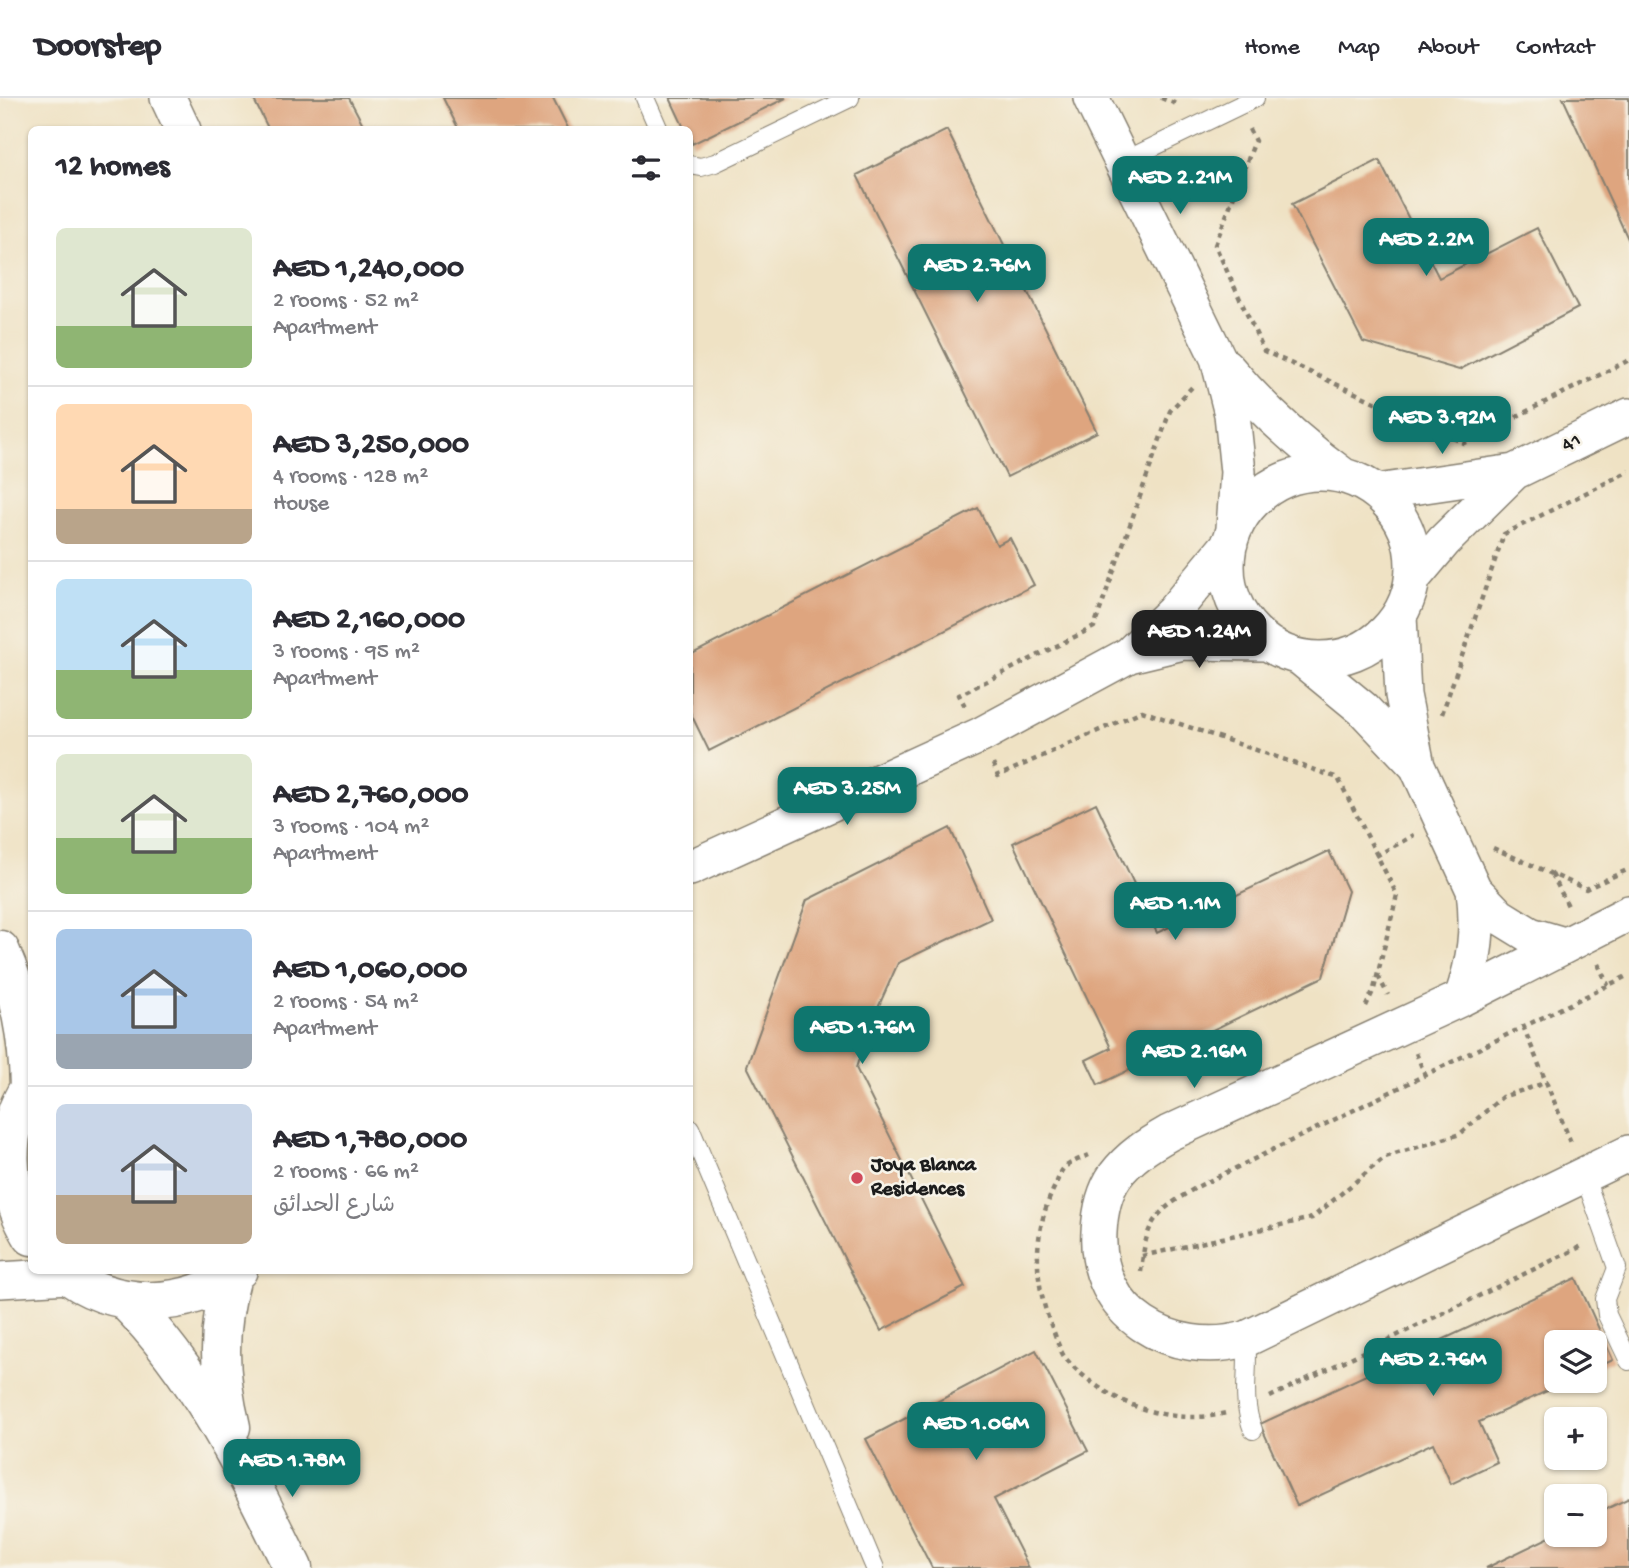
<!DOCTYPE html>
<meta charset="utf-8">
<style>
:root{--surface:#fff;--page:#f7f7f7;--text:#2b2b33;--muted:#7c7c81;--line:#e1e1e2;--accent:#0f766e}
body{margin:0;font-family:"Gochi Hand","Playpen Sans Arabic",sans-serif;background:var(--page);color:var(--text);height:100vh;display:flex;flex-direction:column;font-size:26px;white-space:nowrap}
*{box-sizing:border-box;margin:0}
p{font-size:23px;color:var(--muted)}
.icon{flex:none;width:38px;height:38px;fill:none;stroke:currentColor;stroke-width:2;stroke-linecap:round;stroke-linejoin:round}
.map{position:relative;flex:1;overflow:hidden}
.details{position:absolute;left:28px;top:28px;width:665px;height:1148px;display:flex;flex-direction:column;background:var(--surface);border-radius:10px;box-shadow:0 2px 5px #0004}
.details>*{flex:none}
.controls{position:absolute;left:1544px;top:1232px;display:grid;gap:14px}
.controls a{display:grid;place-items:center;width:63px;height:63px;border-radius:10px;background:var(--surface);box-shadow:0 2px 5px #0004;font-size:35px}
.price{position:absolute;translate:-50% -60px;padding:0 16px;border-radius:14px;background:var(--accent);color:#fff;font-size:23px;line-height:46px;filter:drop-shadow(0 2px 4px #0008)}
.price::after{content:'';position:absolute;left:50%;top:42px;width:21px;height:16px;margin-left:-10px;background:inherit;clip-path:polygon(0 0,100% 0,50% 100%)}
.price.current{background:#222;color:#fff}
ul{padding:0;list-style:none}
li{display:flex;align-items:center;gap:21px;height:175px;padding:0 28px}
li+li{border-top:2px solid var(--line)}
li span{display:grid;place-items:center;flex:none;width:196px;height:140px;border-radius:10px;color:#555}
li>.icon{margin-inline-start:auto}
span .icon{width:84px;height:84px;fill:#fffc;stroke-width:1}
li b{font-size:30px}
h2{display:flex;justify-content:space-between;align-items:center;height:84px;padding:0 28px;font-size:30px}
header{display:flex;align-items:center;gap:42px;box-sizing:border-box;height:98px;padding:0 35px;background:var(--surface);border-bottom:2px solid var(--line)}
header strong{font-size:33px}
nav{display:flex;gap:38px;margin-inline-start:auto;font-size:24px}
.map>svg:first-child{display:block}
</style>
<header>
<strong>Doorstep</strong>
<nav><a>Home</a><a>Map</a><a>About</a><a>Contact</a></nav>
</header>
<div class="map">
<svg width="1629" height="1470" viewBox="0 0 1629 1470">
<rect width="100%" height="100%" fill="#f7f3e8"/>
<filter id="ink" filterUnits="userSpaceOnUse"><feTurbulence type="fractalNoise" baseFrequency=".0143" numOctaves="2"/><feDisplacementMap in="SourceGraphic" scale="14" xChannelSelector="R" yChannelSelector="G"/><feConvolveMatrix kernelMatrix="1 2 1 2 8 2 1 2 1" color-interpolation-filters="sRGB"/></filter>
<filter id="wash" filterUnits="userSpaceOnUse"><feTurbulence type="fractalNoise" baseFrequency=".00686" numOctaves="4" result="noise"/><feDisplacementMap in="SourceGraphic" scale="28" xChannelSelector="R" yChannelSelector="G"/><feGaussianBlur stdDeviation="1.57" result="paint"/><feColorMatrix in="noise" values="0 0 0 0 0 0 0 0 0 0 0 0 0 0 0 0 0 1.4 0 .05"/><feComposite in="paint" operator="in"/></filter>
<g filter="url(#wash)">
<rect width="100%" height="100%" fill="#efe2c4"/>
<g id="blocks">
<path fill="#dea57f" d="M253,0H349L366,32H269Z
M443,0H553L569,32H459Z
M670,0H786L692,46L690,32H685Z
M1563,0H1629V143Z
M947,32L1097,334L1007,379L857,77Z
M1379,62L1439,180L1537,130L1578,210L1459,272L1363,244L1292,106Z
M978,410L997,447L1010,440L1034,487L709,653L690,614V557Z
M1096,705L1157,835L1329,753L1348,793L1323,879L1098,987L1086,962L1111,950L1013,745Z
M950,730L991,821L898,865L868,932L856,970L965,1189L881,1233L747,968L807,802Z
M1576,1180L1613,1262L1594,1271V1244H1556V1283H1569L1479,1324L1497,1364L1451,1386L1433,1345L1297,1408L1260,1326Z
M1036,1252L1088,1353L994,1401L1029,1470H932L866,1341Z
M1629,1400V1470H1486L1556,1436L1594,1437V1417Z"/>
</g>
</g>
<g filter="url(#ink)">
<use href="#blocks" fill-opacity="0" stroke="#867f70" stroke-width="2"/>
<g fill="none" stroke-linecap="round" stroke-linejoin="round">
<g stroke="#867f70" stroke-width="20">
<path id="lane" d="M645,0L659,32
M1122,64L1255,0
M690,67L701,69L715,65L850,0
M690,1030L875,1470
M1584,1077L1617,1170L1605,1201L1607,1217L1629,1263
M1246,1241C1250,1275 1240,1298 1253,1332"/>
</g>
<g stroke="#867f70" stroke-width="38">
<path id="street" d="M168,0L183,32
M1091,0L1218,260L1232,316L1238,374L1234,430
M1225,268C1260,310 1297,344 1341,376
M1227 468a93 93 0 1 1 186 0a93 93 0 1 1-186 0Z
M1377,394L1514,374L1629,318
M1412,481L1444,443L1514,374
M1399,518L1403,597L1417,668L1474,792L1499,818L1530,837L1564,847
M1129,557L1173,514L1230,445
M1301,560L1363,611L1415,666
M690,770L981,637L1129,557L1183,544L1266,545
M1629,815L1462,900L1169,1035C1148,1047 1130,1058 1115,1078C1104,1094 1100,1115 1099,1134C1094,1217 1172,1261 1246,1241L1629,1055
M1462,900C1475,862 1479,832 1474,792
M0,1182L68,1178"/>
</g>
<g stroke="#867f70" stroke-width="41">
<path id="secondary" d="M0,852C20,897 28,940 29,989
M32,986C0,1030 4,1093 32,1138
M62,1172C110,1213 190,1214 238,1172
M124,1201C200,1277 246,1374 293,1470
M231,1329C218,1276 217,1230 232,1178"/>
</g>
<path stroke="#867f70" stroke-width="4.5" stroke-dasharray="5 5" stroke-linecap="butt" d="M1161,0L1179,7
M1249,31L1255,43L1215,147L1264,253L1464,345L1629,262
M965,608L959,597L1094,529L1170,313L1192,289
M1442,616L1504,436L1629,373
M993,666L998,678L1142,613L1338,680L1397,797L1374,891L1366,908
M1493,750L1586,791L1629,771
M1376,758L1414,737
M1552,776L1568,808
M1598,866L1608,887
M1378,878L1388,897
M1523,928L1572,1047
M1416,955L1425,977
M1089,1057C1082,1060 1071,1064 1065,1069C1060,1073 1058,1082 1055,1088C1032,1134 1033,1185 1053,1232C1057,1241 1060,1254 1066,1261C1106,1305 1169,1329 1226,1315
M1142,1158L1312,1120L1385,1059L1460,1036L1502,999L1548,984
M1141,1174C1146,1122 1154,1115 1197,1089L1629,877
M1270,1299L1584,1147"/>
<use href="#lane" stroke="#fff" stroke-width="18"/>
<use href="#street" stroke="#fff" stroke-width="35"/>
<use href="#secondary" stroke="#fff" stroke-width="38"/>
</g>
</g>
<circle fill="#d1495b" stroke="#f7f3e8" stroke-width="2.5" cx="857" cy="1080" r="7"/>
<g text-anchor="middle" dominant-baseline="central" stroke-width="5" stroke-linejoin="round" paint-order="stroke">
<g font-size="21" fill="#1c1c1c" stroke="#f7f3e8">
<text transform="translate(1572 346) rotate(-26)">41</text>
</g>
<g font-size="21" font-weight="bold" fill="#1c1c1c" stroke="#f7f3e8" text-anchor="start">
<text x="871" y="1068">Joya Blanca<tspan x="871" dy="24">Residences</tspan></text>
</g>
</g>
</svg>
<div class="controls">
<a><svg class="icon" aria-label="layers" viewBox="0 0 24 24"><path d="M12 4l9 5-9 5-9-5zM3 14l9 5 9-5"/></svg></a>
<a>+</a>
<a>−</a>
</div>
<b class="price" style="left:1180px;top:118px">AED 2.21M</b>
<b class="price" style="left:1426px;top:180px">AED 2.2M</b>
<b class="price" style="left:977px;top:206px">AED 2.76M</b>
<b class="price" style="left:1442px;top:358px">AED 3.92M</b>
<b class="price current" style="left:1199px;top:572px">AED 1.24M</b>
<b class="price" style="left:847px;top:729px">AED 3.25M</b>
<b class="price" style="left:1175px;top:844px">AED 1.1M</b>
<b class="price" style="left:862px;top:968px">AED 1.76M</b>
<b class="price" style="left:1194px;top:992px">AED 2.16M</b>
<b class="price" style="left:1433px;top:1300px">AED 2.76M</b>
<b class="price" style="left:976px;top:1364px">AED 1.06M</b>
<b class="price" style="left:292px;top:1401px">AED 1.78M</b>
<section class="details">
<h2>12 homes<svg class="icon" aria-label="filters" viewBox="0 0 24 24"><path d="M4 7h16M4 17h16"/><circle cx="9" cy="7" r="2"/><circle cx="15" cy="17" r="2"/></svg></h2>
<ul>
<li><span style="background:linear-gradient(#dfe7d0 70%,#8fb573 0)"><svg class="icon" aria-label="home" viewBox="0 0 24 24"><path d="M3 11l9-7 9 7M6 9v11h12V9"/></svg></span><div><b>AED 1,240,000</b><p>2 rooms · 52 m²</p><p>Apartment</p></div></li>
<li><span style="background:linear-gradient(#ffd9b3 75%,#b9a48a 0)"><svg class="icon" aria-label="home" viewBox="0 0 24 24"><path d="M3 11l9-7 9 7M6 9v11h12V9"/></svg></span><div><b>AED 3,250,000</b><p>4 rooms · 128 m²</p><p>House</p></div></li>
<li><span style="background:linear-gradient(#bfe0f5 65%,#8fb573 0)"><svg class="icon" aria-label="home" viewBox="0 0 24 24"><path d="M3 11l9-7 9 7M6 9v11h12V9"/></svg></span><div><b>AED 2,160,000</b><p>3 rooms · 95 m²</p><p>Apartment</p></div></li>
<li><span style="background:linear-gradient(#dfe7d0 60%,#8fb573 0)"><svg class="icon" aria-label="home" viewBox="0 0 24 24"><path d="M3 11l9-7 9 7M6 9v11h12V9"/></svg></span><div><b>AED 2,760,000</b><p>3 rooms · 104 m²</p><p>Apartment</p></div></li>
<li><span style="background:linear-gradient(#a9c7e8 75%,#9aa5b1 0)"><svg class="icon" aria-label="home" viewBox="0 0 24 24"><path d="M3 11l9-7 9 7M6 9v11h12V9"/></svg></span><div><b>AED 1,060,000</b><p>2 rooms · 54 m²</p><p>Apartment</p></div></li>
<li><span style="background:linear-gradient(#c9d6e8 65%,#b9a48a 0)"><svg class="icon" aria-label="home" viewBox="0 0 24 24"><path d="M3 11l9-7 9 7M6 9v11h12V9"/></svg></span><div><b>AED 1,780,000</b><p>2 rooms · 66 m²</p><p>شارع الحدائق</p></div></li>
</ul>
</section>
</div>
